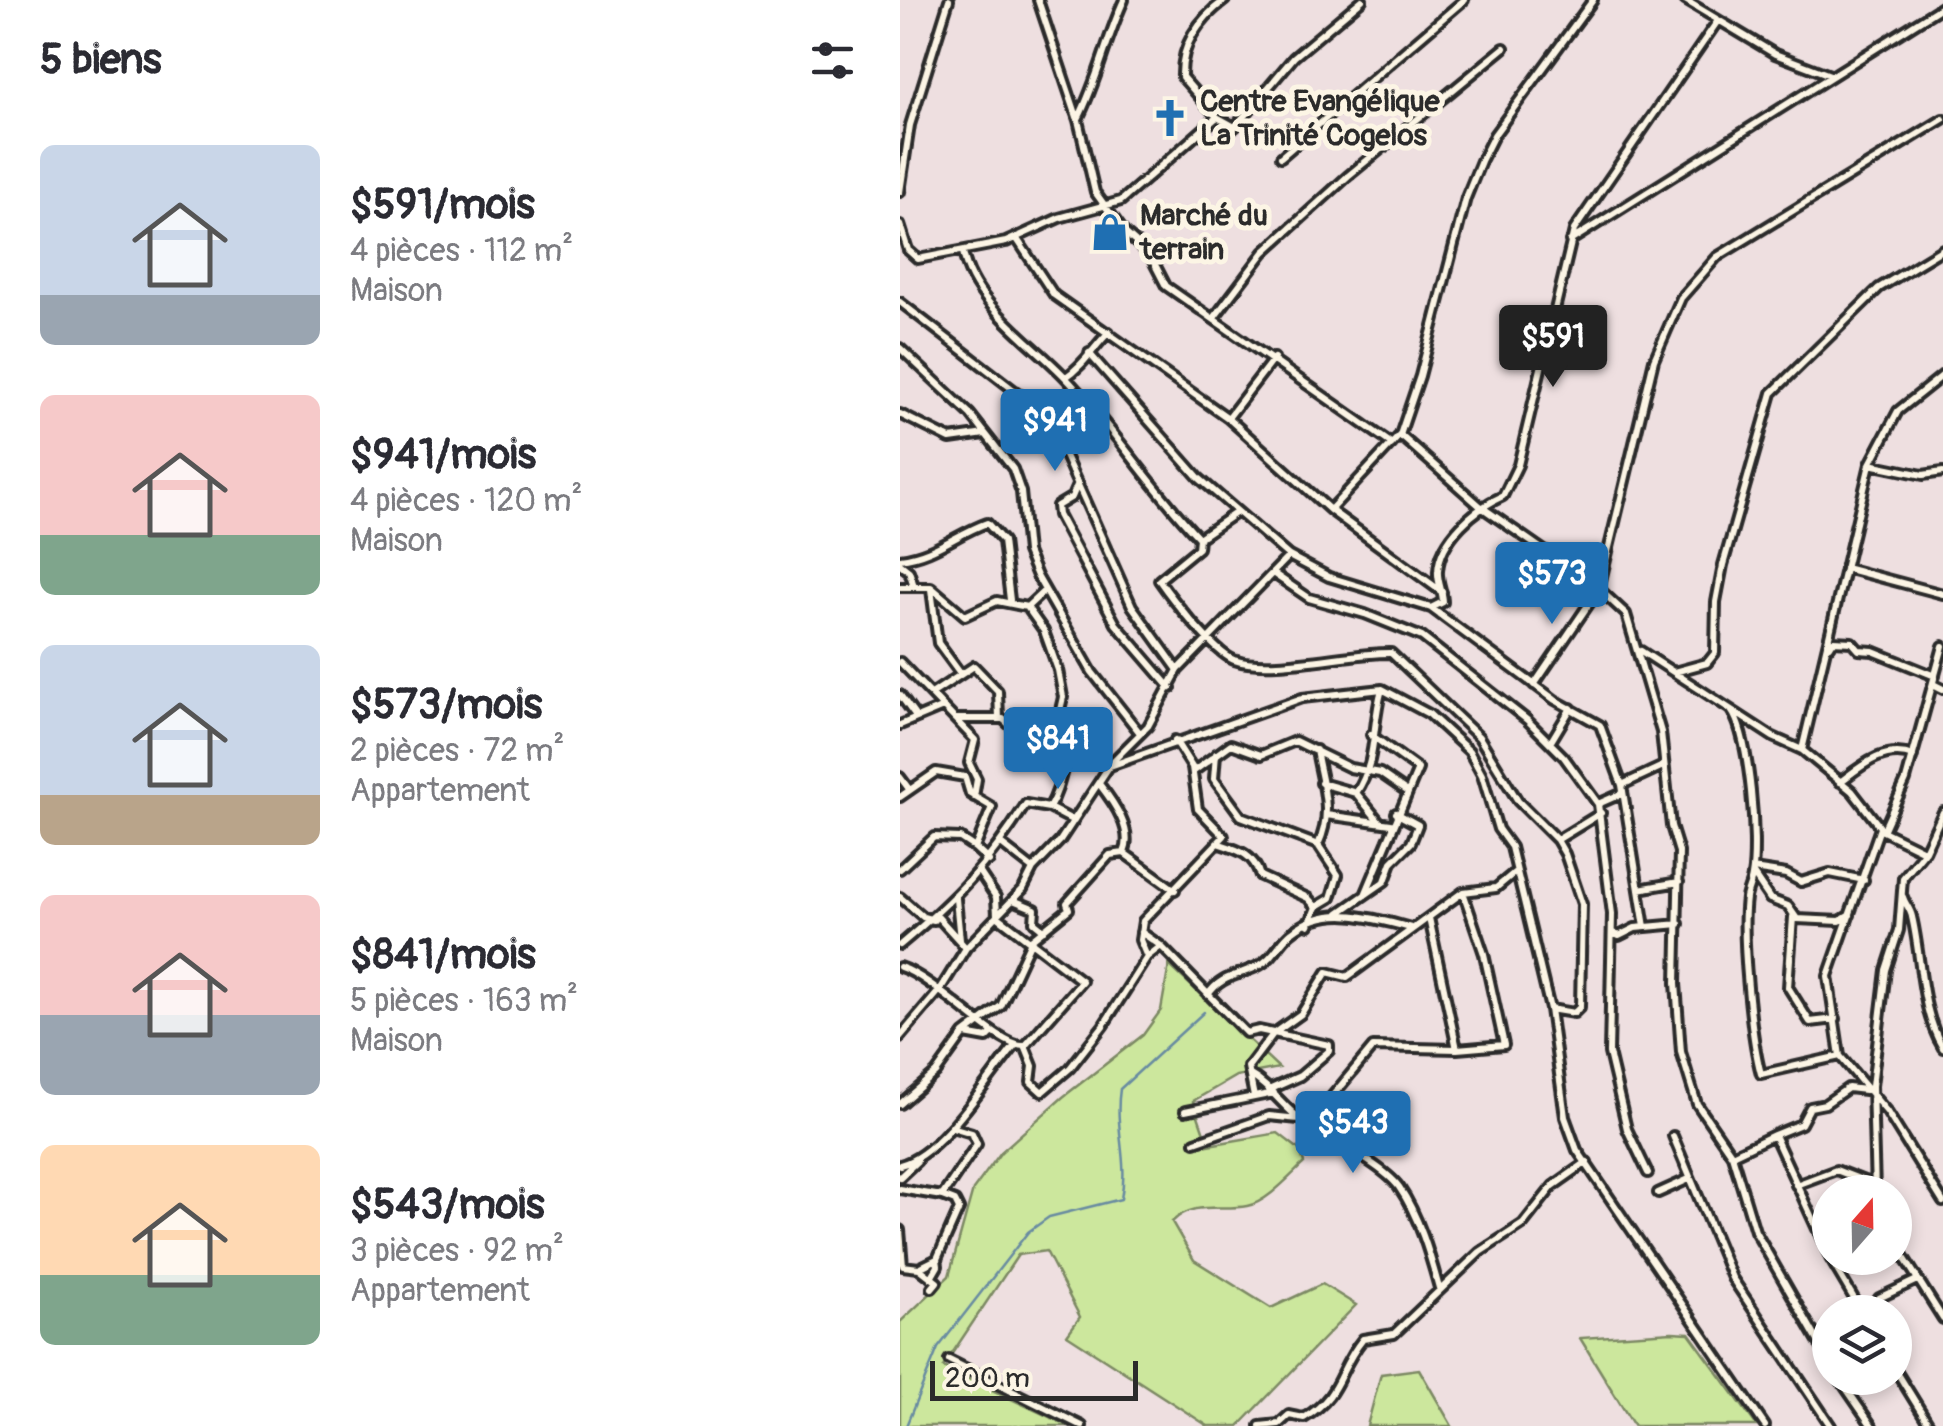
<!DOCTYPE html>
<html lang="fr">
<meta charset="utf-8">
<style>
:root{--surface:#fff;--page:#f2f2f3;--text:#2b2b33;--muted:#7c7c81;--accent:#1f6fb2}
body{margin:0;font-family:Pangolin,sans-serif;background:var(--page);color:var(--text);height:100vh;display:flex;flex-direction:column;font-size:38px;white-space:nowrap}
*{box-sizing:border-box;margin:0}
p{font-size:32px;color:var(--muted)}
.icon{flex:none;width:55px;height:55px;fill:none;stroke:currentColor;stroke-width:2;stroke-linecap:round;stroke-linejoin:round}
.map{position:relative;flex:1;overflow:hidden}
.side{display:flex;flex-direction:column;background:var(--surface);width:900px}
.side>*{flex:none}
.needle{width:65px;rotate:20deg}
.fabs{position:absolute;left:912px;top:1175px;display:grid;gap:20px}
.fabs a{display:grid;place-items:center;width:100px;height:100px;border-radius:50%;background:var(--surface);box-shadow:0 5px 15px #0003;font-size:50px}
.scale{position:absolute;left:30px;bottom:25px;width:208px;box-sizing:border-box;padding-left:10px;border:5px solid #2b2b2b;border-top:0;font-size:28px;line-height:35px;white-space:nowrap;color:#2b2b2b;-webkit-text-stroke:8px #fcf5e5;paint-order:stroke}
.price{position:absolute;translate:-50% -85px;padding:0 22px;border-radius:10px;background:var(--accent);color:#fff;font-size:32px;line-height:65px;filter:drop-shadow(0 2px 5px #0008)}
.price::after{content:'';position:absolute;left:50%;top:60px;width:30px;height:22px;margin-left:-15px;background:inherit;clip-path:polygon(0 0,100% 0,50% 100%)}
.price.current{background:#222;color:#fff}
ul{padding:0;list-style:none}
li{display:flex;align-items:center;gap:30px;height:250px;padding:0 40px}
li span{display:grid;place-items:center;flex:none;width:280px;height:200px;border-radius:15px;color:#555}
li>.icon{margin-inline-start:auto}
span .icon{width:120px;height:120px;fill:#fffc;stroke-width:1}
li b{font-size:42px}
h2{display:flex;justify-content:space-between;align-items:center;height:120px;padding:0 40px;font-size:42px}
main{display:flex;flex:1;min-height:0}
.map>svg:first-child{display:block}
</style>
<main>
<section class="side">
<h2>5 biens<svg class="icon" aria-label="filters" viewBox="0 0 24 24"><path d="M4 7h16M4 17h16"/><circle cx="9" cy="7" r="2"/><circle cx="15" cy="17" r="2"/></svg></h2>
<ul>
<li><span style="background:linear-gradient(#c9d6e8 75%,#9aa5b1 0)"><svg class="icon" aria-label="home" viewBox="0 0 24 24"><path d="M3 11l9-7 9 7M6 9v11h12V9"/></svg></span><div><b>$591/mois</b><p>4 pièces · 112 m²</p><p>Maison</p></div></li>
<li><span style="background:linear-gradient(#f6c9c9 70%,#7fa58c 0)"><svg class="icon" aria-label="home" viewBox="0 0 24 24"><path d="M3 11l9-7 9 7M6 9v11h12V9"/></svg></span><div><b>$941/mois</b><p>4 pièces · 120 m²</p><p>Maison</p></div></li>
<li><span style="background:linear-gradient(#c9d6e8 75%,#b9a48a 0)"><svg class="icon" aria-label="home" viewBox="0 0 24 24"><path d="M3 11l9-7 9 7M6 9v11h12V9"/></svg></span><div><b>$573/mois</b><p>2 pièces · 72 m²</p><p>Appartement</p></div></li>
<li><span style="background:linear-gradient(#f6c9c9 60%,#9aa5b1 0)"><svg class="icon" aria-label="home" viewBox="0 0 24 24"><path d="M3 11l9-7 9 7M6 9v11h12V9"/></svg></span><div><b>$841/mois</b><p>5 pièces · 163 m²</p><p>Maison</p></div></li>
<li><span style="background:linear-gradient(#ffd9b3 65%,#7fa58c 0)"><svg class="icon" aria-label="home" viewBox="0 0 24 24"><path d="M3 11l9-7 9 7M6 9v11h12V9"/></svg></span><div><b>$543/mois</b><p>3 pièces · 92 m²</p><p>Appartement</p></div></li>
</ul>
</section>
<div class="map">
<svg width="1043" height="1426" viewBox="0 0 1043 1426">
<rect width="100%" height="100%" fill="#eedfe0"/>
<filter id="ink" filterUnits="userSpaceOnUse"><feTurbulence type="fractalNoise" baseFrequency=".01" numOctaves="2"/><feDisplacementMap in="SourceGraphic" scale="20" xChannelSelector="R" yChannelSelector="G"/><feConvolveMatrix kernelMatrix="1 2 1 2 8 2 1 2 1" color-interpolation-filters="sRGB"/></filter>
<g filter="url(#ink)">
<path fill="#cce79d" stroke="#7c8964" stroke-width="2.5" d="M269,965L379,1068L336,1076L293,1101L308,1145L378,1133L400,1150L404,1163C389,1177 367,1202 347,1206C320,1211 294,1200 272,1222L294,1260L371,1308L422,1284L456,1305L339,1426H308L167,1335L180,1317L146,1251L118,1255L43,1367L169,1426H0V1322L49,1276L73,1190L101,1152L163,1097L243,1035L261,1010Z
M772,1332L789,1333L857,1426H734L680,1338Z
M519,1369L552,1426H467L481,1374Z"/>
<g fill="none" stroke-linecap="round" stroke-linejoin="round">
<path stroke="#688ba1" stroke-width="2.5" d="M6,1426L38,1348L128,1232L149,1217L221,1199C229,1161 214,1128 220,1089L304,1012"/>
<g stroke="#2b2b2b" stroke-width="14">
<path id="minor" d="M138,0L178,120L195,192L224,232L250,255L266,286L492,444
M325,0C299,19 281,43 282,77L317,117L335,127L394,57L462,0
M785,0L875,54L930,75
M178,119C198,80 206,39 224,0
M381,157L564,0
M0,192L10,125L49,0
M0,225L8,250L18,259L106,242L159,218L221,201L317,117
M117,239L154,295L328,418L430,510L542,592
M670,241L1043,6
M63,252C73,304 131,341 165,377C213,427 250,487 299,538
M0,302L128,401L158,440L232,606L278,670
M314,318L364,252L448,176L604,48
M0,348L70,414L113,469L121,492L127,552L137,576L192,672L240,733
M189,353L299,478L389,556L429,577L531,608L655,700L700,725L722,785L745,927
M166,377C184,365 193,348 209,332
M0,414L50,439L85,434
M328,418L374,358
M500,435L580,506L699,589L726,614L761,732L771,826L779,852L776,983L781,1052L797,1104L832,1155L855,1231L930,1362
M970,464L1023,475L1043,472
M178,483L172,497L157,506L158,515L216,624L271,688
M430,510L500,435L520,376L566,198L581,161L594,135L693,0
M337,512L299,538L298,548L259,580C272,599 314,652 334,660C370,673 450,652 491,653L579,737L618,801L657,840L665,854L682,904L680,1007L674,1013L650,1009
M0,559C35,555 56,534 87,523L103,541L110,600
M0,564L9,571L14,586
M945,568L1043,594
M374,574L409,598L465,614L522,637L627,720L664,757L698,804L712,914L709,1053L727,1129L748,1173
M0,587H31L65,616L97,601L127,607L144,591
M31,589L38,643L60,673
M127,607L144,631L158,670L163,697L157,723L170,745C162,768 161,788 149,808
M531,608L543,602C543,592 537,581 538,571C540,538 576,508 603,496L618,465L674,230L817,22
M930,646L933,641L952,642L959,650L973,651L1035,676
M741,651L873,737L902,750L952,791L983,831L1024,851
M0,662L75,740L69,763L77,779L74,797
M774,672L807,663L815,653L816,602L823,565L872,393L979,288L1043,249
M1033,684L1043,689
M634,685L699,589L754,360L781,298L817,257L1043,119
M33,693L74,666L98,691L99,718
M0,695L16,717
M831,710C850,736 858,843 852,876C851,884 847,891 846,898C841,936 851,1037 861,1074L940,1056L987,1112L1043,1202
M55,719H103C124,738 131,744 159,746L166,741
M0,725L43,707
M650,743L671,708
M416,750C422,785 434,811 418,845
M902,750L970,464L998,411L1043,375
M316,754L314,779L341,816L418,845L438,875L431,898L416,907L409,925
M210,766L402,698L482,689L529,714L569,751L582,775L598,829L611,847L650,1009L665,1117L677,1150L865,1426
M294,771L331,744L361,755L395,741L450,768L480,773L506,791
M0,777L9,789
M940,782C961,766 985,745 1013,756
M421,783L456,793L479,821
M200,785C214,803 234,831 224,853
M722,785L763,766
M456,793C478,760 471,727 482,689
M0,797L36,772L65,777L70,794L92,807L75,848L89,861
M698,804L723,793
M426,815L491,824
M983,831L1006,780L1043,646
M657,840L701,813
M317,843C339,850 354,854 360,876L408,898L416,907
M101,844L133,869
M224,853L275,890
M0,869L34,837L60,838L75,848
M853,869L886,874L901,882L930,873L964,880
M80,873L96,897L97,915
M853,874L870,899L888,906L897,919L940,921L950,915
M739,889L779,882
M465,895L518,769L471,735
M0,897L23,917L34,920
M1003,897C1005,904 1011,910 1012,917C1022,959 1020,1010 1043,1048
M56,899L60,940
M113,900L135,909L134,922L144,930
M439,913L485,881L492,862L511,843L518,825L496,813
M37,916L66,948
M893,917L888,987L910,1022L936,1019
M529,918L557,1049
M241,932L261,946L346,1033L359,1030L429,1045V1051L400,1076L371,1089
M713,933L719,936L735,928L779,924
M0,945C56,898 86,867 126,804L149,808L174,821
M247,957L240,940L243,921L324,836L298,809L292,767L275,740
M0,967C36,978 99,1049 125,1046L182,981L97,916
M308,995C321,975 339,976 360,965C375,957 379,942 392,932C428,903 472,918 511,928
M65,1034L87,1038L92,1033
M0,1037L40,990L66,948L123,889L133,869L160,841L212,762L248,726L278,670L389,556
M125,1046L133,1066L131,1082L142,1092L170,1068L203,1026L247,957L261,946
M940,1056L928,976L980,828
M350,1075C372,1087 383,1108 403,1121C427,1137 483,1165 499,1187C519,1216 530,1255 539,1288
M354,1097L348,1067L373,1034L401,1014L427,972L447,977L563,892L596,888L614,873
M0,1104L36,1073L64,1034L101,1006L132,939L169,909L167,903L210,855L224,853
M285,1111L374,1093
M409,1124L473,1047L557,1049L604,1045L584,954L563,892
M874,1135L901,1124L910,1107L925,1104L948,1088L965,1090
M773,1136L832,1278L931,1426
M295,1142L369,1116L399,1119
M832,1155L874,1135L930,1257
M0,1165C41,1155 86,1081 114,1047
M0,1177L17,1161
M896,1185L936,1170L972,1184
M0,1189L42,1196L77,1144L72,1133L52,1127
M975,1192L972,1086L986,970L999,930L1003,878L1025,851L1043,812
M758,1193L789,1179
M0,1230L3,1266L19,1268L37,1282L32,1288
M995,1243L1043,1319
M930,1258L962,1312
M19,1268L37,1259L59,1209L55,1201L42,1196
M31,1278L38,1266L37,1259
M969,1312L979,1298L1017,1280
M49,1360L182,1426
M995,1369L1030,1426
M939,1378L972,1426
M360,1426L379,1424L389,1415L404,1418C443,1394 436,1372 463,1339L494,1334L580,1252L623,1224L653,1186L687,1162"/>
</g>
<use href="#minor" stroke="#fcf5e5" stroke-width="6"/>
</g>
</g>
<defs>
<g id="church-bare" transform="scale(3)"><path d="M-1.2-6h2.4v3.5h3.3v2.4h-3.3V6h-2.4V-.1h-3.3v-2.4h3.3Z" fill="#1f6fb2" stroke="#fcf5e5" stroke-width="2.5" paint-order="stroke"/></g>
<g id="shop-bare" transform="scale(3)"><path d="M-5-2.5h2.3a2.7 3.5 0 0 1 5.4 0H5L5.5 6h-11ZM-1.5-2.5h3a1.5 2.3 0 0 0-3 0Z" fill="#1f6fb2" stroke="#fcf5e5" stroke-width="2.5" paint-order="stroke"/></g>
</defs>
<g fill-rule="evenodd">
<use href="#church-bare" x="270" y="118"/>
<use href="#shop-bare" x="210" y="232"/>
</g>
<g text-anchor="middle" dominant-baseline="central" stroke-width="10" stroke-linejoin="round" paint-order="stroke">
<g font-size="30" font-weight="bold" fill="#2b2b2b" stroke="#fcf5e5" text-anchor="start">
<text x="300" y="101">Centre Evangélique<tspan x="300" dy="34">La Trinité Cogelos</tspan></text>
<text x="240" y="215">Marché du<tspan x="240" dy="34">terrain</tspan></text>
</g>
</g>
</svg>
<div class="fabs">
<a><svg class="needle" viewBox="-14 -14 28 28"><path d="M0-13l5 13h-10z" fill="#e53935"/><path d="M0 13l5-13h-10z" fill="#7c7c81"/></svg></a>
<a><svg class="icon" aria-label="layers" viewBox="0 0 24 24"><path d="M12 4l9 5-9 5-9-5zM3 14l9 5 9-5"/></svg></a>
</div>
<div class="scale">200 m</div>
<b class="price current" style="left:653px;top:390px">$591</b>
<b class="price" style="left:155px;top:474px">$941</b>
<b class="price" style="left:652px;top:627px">$573</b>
<b class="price" style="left:158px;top:792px">$841</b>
<b class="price" style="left:453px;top:1176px">$543</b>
</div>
</main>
